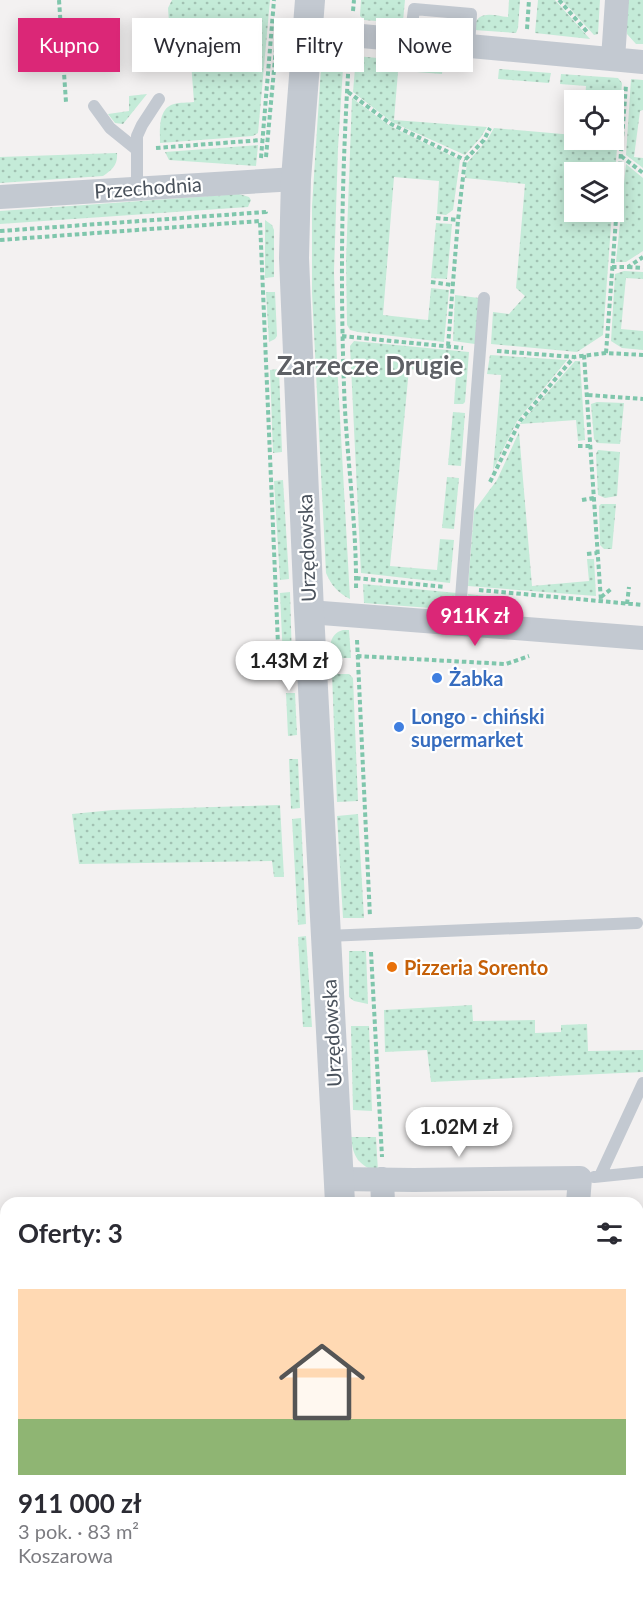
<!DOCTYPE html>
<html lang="pl">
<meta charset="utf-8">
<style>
:root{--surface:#fff;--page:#f7f7f7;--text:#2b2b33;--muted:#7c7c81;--line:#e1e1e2;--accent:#db2777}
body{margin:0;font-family:Lato,sans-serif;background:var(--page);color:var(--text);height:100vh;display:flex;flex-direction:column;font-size:22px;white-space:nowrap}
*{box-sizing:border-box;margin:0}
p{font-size:20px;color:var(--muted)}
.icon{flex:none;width:33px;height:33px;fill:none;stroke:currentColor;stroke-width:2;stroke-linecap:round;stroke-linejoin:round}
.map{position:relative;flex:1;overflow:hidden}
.sheet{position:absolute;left:0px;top:1197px;width:644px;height:404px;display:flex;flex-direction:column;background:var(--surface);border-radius:18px 18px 0 0;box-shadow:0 3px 15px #0003}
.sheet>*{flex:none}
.banner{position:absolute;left:18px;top:18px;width:608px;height:54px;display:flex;gap:12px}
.controls{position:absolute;left:564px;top:90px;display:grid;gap:12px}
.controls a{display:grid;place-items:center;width:60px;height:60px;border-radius:0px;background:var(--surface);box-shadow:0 3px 15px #0003;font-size:30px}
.price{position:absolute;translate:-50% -51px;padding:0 14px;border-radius:21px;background:#fff;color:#222;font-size:20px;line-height:39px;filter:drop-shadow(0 2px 3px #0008)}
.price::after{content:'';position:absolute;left:50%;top:36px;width:18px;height:14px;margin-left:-9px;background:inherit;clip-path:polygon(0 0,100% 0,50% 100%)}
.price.active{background:var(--accent);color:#fff}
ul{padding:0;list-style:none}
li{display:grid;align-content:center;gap:12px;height:318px;padding:0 18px}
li+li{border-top:2px solid var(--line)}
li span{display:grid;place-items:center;height:186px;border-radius:0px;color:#555}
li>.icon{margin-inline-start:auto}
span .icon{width:108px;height:108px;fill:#fffc;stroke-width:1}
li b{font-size:26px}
h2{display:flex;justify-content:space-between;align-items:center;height:72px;padding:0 18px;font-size:26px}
.tag{padding:0 21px;border-radius:0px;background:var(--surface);box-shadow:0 3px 15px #0003;font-size:21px;line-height:54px}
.tag.active{background:var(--accent);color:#fff}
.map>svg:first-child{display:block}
</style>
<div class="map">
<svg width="643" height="1600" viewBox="0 0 643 1600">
<defs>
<pattern id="green-dots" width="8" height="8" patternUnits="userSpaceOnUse" patternTransform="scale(1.5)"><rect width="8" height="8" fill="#c4ebd8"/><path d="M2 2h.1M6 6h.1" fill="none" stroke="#a1c1b2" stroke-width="1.8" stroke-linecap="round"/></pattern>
</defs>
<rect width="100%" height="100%" fill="#f3f1f1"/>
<path fill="url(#green-dots)" d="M172,0H270L258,133L253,136L160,143C160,130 158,108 174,104C180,102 188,103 194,102L188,22H169L168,8Z
M361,0H405L403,21L402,23L364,20L360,16Z
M509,0H520L518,28L516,33L474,30C476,9 492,15 508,17Z
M538,0H555L590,39L535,33Z
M562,0H600L598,34L594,35Z
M627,0H643V44H636L627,34Z
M344,52L338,148L334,272L337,363L350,599C338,593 331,585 326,573L312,293V206L321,68C325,57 332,53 344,52Z
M356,56L399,60L394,120L487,127L481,137L465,155L392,122L353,92Z
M405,62L443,64L442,74L404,71Z
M499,69L551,73L549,83L498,79Z
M561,74L618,78L622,83L614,187V172H574V212H612L603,335L577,352L491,344L493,312L509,314L525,296L516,288L525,184L465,178L467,163L487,140L494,128L574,135V140H614V100H585L586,86L560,84Z
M631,79L643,80V110L640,111L634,157L643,158V168L626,155Z
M147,94L123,124L115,123L108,114L129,111V96Z
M352,98L390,126L460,160L453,210L446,215L437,214L439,181L394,177L383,315L428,320L431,288L449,290L444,342L358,332L350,330L347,325L346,261Z
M258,145L256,166L169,160L165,152Z
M117,153C118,165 112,170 103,176L0,183V157Z
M626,164L643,178V251L626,262H616Z
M239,194L249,197L251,200L248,207L0,224V211Z
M265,220L272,225L274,230V277L265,278Z
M436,223L452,224L447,279L431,278Z
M624,271L643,272V279L626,278L621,329L643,331V350L622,348L611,341L615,274Z
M266,292H275L277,336L275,339L269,342Z
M455,295L479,298L475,344L453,341Z
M354,341L469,352L465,402L463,404H454L456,374L409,369L390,566L437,570L440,539L454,540L450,583L361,573L350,346Z
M490,355L567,360L517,421L493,470L501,375L487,374Z
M575,361H580L585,440L578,441L576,420L520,424Z
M279,369L282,452L273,453L270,370Z
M597,402L624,403L620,444L597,443L594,439L591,404Z
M453,412L465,413L461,466L448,465Z
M519,432L532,586L589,581L587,559H594L596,596L468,586L474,511L497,480Z
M598,450L620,452L617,496L605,498L598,495L596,454Z
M447,477L459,478L454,529L442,528Z
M283,480L289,579L280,580L274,481Z
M601,504H616L612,549H604L600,545L599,506Z
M363,584L457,593L452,607L444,609L364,603Z
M290,592L292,660H283L280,593Z
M468,594L494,597L493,614C479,614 470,610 468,594Z
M343,630H349L351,658H330C330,646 329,634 343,630Z
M332,674H349L353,678L358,801L337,802Z
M286,693H295L297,735L288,736Z
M289,759H298L300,808L291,809Z
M280,805L284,877H274L272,861L79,864L72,814L113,810Z
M358,814L364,918H343L337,816Z
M301,818L306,924L298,925L292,819Z
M306,936L312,1027H303L298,937Z
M349,951H366L368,1004L354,1001L349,997Z
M472,1005L473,1021L535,1020V1033L561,1032V1025L587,1024L588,1051L643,1050V1072L431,1082L427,1050L385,1052L384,1010Z
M351,1026H369L372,1111L353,1110Z
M351,1137H376L378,1172C358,1165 353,1157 351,1137Z
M638,1302L643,1304V1411L638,1410Z"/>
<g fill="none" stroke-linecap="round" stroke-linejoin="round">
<path stroke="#7fc6ac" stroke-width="4" stroke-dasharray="4.5 3" stroke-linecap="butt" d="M59,0L66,102
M559,0L588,33
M353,11L354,0
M527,29L529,0
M349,59C342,168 340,277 344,386C346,455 357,523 356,591
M348,92L391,124L465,160
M156,148L262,140
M621,156L643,173
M266,157L276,48
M261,158L274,0
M436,218L458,220
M0,231L266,212V209
M0,240L260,221L279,668
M612,267H628L643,257
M628,267L643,268
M431,282L452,285
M342,336L463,348
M448,346L458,220L465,160L484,140L490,128
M497,351L574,357L606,353L643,355
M606,353L626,85
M584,355L601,601
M588,395L643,399
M578,446H591
M490,482L520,421L574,357
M582,500L594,498
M587,554L597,553
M356,578L445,587
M479,590L643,605
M601,597L611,589
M627,604L629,587
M357,640L370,917
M357,656L506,664L529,656
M371,952L382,1157
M638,1296L643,1297
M638,1417H643"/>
<path stroke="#c3c9d1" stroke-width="12" d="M410,41L414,9L471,14L469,47
M94,106L110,128L136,149
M137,188V136L142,125L159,99
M459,624L484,298
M327,936L637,923
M600,1176L643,1083
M594,1177L643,1172"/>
<path stroke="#c3c9d1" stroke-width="24" d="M308,31L643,62
M613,59L617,0
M0,197L296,179
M309,612L643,638
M338,1179L414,1180L580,1178L578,1203
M382,1179L383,1203
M406,1594V1600
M545,1600V1594"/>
<path stroke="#c3c9d1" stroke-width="30" d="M310,0L296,179L294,258L309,612L340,1203
M368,1594L369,1600"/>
</g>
<g fill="#3f7fe0" stroke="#fff" stroke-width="2">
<circle cx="437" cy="678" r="6"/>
<circle cx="399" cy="727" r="6"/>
</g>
<circle fill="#e8710a" stroke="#fff" stroke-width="2" cx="392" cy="967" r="6"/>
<g text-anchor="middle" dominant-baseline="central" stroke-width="4.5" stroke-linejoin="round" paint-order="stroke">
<g font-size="20" fill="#4a525c" stroke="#fff">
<text transform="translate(148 187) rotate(-4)">Przechodnia</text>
<text transform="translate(306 548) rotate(-92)">Urzędowska</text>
<text transform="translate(331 1033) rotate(-93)">Urzędowska</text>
</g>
<g font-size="20" font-weight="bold" fill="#366cbe" stroke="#fff" text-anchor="start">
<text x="449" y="678">Żabka</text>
<text x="411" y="716">Longo - chiński<tspan x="411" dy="23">supermarket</tspan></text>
</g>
<g font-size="20" font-weight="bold" fill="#c56008" stroke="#fff" text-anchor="start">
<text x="404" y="967">Pizzeria Sorento</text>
</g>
<g font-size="26" font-weight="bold" fill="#5e6065" stroke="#fff">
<text x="370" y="365">Zarzecze Drugie</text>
</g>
</g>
</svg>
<div class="controls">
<a><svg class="icon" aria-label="locate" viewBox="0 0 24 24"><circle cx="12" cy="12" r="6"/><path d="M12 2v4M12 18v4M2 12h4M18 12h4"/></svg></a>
<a><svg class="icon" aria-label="layers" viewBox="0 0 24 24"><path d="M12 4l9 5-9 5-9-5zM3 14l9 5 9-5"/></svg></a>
</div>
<b class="price active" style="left:475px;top:647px">911K zł</b>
<b class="price" style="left:289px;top:692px">1.43M zł</b>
<b class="price" style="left:459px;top:1158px">1.02M zł</b>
<div class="banner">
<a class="tag active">Kupno</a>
<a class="tag">Wynajem</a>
<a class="tag">Filtry</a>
<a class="tag">Nowe</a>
</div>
<section class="sheet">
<h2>Oferty: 3<svg class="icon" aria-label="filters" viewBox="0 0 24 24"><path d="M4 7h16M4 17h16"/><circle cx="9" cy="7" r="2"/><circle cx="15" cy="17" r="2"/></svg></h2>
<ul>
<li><span style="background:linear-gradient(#ffd9b3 70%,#8fb573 0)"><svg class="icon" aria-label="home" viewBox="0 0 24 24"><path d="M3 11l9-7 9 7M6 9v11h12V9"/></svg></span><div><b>911 000 zł</b><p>3 pok. · 83 m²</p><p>Koszarowa</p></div></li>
</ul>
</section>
</div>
